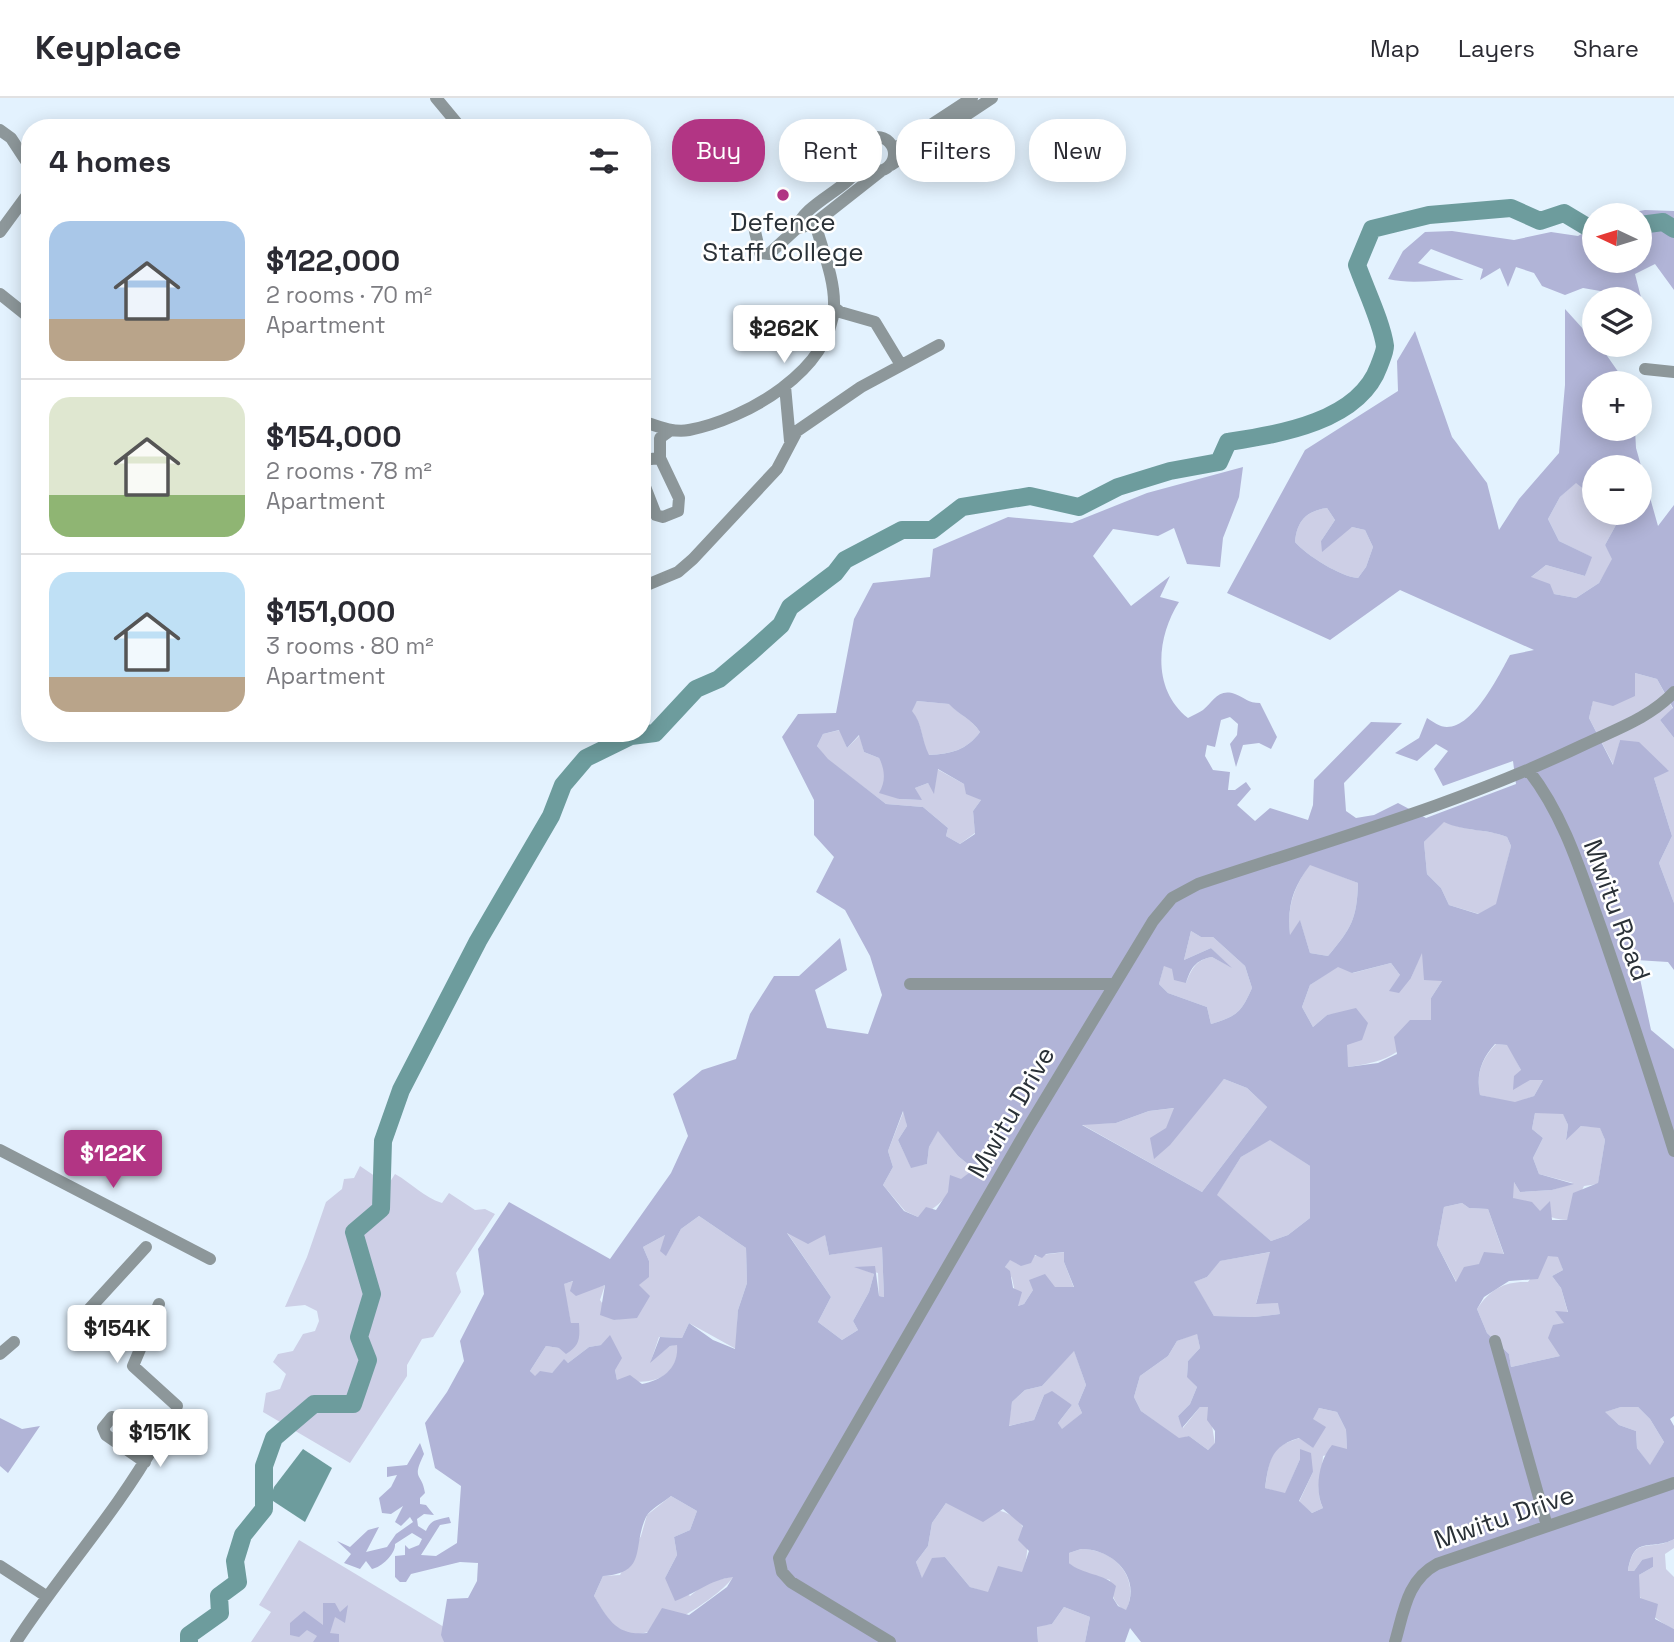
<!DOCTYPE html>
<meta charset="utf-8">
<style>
:root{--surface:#fff;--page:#f2f2f3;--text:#2b2b33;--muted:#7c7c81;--line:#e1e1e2;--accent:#b23584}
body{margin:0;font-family:"Space Grotesk",sans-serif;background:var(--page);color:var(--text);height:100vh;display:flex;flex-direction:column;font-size:26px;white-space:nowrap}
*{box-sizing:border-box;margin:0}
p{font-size:23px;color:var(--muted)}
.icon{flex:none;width:38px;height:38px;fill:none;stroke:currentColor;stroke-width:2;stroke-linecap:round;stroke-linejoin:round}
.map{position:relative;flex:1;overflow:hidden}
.sheet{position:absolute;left:21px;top:21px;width:630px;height:623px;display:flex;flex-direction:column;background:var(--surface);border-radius:28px;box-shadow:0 4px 18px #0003}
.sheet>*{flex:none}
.hud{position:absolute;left:672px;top:21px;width:665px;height:63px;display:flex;gap:14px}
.needle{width:46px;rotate:274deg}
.tools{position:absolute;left:1582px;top:105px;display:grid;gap:14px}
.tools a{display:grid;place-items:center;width:70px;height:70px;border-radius:50%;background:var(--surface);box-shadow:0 4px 18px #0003;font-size:35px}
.price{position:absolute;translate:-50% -60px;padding:0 16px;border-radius:7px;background:#fff;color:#222;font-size:23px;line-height:46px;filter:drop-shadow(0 2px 4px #0008)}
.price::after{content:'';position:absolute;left:50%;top:42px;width:21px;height:16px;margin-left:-10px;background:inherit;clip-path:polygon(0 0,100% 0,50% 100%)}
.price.current{background:var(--accent);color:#fff}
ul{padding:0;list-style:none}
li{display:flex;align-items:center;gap:21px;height:175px;padding:0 28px}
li+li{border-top:2px solid var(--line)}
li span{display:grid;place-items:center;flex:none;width:196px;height:140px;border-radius:21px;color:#555}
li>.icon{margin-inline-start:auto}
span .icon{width:84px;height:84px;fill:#fffc;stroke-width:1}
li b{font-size:30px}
h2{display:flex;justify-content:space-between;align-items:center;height:84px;padding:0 28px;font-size:30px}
.pill{padding:0 24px;border-radius:28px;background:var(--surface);box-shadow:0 4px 18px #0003;font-size:24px;line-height:63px}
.pill.current{background:var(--accent);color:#fff}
header{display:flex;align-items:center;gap:42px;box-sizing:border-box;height:98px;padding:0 35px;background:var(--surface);border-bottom:2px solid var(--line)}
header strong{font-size:33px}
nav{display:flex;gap:38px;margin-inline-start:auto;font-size:24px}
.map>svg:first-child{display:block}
</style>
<header>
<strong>Keyplace</strong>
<nav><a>Map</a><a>Layers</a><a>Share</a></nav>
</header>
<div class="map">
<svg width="1674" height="1544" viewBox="0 0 1674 1544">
<rect width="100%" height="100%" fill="#e3f2fe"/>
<path fill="#cdcfe6" d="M1576,384L1594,399V415H1610L1617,425L1605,447L1613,461L1599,485L1576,500L1554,496L1530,480L1546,467L1585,478L1591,459L1559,443L1548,421L1560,399Z
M1327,410L1335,422L1321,443L1352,429L1365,432L1373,449L1366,469L1358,480C1341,479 1306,457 1295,444C1297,423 1306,413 1327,410Z
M1635,575L1657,581L1673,611L1660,622L1674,640V805L1659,765L1672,738L1654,680L1668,672L1620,642L1614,668L1589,620L1593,602Z
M917,603L950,606C961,619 970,619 980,634C967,652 951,656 928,657C921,641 923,626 911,613Z
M840,632L847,650L860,637L864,654L879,660L884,670V687L899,701L921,702L915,690L928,685L934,694L937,671L964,686L981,702L973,713L975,735L960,746L946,738L948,730L923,709L886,706L827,661L817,648L823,636Z
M1444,723C1465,734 1485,730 1507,739L1511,748L1497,806L1479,816L1449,807L1441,790L1427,776L1424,744Z
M1310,766L1358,785C1357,821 1351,831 1328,858L1310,855L1300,823L1290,838C1287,808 1293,791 1310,766Z
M1191,833L1201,839H1213L1245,868L1252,890C1241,915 1237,918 1211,926L1207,909L1168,895L1159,886L1164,867L1173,871L1186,885C1192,870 1196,862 1212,859L1229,868L1211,850L1184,862Z
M1422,853L1442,883L1431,900V922C1400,953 1394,963 1348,969L1341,915L1327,917L1313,929L1302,909L1310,887L1338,868L1353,875L1391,865L1400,877L1411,880Z
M1496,946L1508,947L1521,972L1530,982H1543L1534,998L1515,1005L1480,997C1476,977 1481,961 1496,946Z
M1224,981L1247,990L1267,1009L1202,1094L1081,1026L1116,1025L1149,1013L1175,1010L1154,1060Z
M904,1012L907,1028L898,1042L911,1069L927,1066L929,1049L938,1032L958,1058L974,1071C953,1087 943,1109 918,1119L905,1113L883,1087L893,1069L888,1053Z
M1535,1015H1563L1568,1027L1566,1041L1581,1028L1600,1029L1605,1042L1598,1086L1584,1088L1567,1122C1547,1122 1531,1108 1512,1100L1513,1082L1520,1094L1552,1092L1573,1085L1539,1076L1533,1060L1543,1040L1532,1031Z
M1270,1041L1310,1068V1120L1288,1137L1271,1143L1216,1098L1241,1059Z
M360,1068L388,1087L395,1076C413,1086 423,1099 442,1105L449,1095L475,1112L485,1111L495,1116L456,1175L461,1194L433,1239L422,1241L407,1267V1278L350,1365L263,1314L266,1295L280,1291L286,1276L273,1264L278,1256L293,1253L303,1236L315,1233L319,1223L317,1213L305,1207L285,1209L307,1159L326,1104L342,1091L344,1081L354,1080Z
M1462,1105L1469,1110L1488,1111L1504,1157L1479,1166L1457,1185L1437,1147L1444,1109Z
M699,1118L746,1150L747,1185L738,1212L736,1251L689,1225L682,1240L659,1239L651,1263L670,1248L678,1246C679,1284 646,1287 617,1282L615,1272L601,1247L589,1249L568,1265L564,1262L552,1275L535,1279L530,1273L546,1248L559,1250L579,1226H571L563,1186L574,1183L585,1193L605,1187L600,1202L614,1222L625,1220L649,1163L643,1149L665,1137L666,1157L681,1131Z
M786,1133L825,1136L829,1157L882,1148L884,1199L879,1198L878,1175L857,1169L874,1176L869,1194L853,1223L858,1232L842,1242L818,1224L831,1199Z
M1065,1154L1064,1164L1074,1190L1033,1192L1024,1206L1018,1208L1012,1180L1005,1169L1010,1161Z
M1271,1154L1256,1205L1279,1204L1280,1216L1254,1219L1214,1218L1193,1184L1207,1179L1219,1163Z
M1548,1157L1559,1159L1563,1172L1552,1178L1561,1190L1568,1215L1556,1214L1565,1225L1560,1258L1511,1269L1509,1256L1487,1235L1477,1211C1490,1191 1505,1183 1528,1184Z
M1197,1235L1200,1250L1188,1263L1187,1278L1197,1289L1190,1306L1178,1318L1183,1330L1200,1309H1209L1215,1346L1208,1352L1189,1338L1179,1341L1141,1313L1134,1299L1140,1278L1168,1258L1177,1243Z
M1074,1252L1086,1287L1078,1306L1082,1315L1062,1332L1058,1325L1072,1307L1044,1297L1034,1322L1008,1328L1012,1304L1025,1292L1042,1288Z
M1621,1309H1638L1650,1321L1664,1344L1650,1368L1637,1350L1636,1333L1619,1327L1604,1314Z
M1319,1310L1337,1314L1346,1332L1347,1351L1323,1358C1322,1377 1314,1392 1323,1410L1312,1415L1299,1404L1313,1374L1300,1351V1361L1285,1396L1265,1390C1270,1361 1268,1349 1300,1340L1313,1350L1312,1321Z
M671,1398L697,1413L690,1432L674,1439L677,1457L665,1480L690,1498L706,1485L734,1478C721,1498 656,1540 631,1536C613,1534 603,1513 594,1498L603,1478L620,1477L641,1438L647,1417Z
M946,1405C994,1410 1042,1408 1023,1474L988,1495L970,1489L945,1459L922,1481L916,1464L928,1448L932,1425Z
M1674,1441V1450L1665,1456L1666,1471L1674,1479V1531C1651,1520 1634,1504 1639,1477L1653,1469L1642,1462L1634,1473L1628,1474C1634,1435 1650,1455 1674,1441Z
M299,1442L469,1544H251L271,1514L259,1507Z
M1081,1451C1115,1451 1141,1480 1126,1513C1113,1506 1112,1496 1110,1482L1080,1474L1069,1465V1455Z
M1064,1509L1090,1519L1085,1544H1038L1037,1528L1052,1526Z"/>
<path fill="#b1b4d7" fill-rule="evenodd" d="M1645,112L1674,113V192L1655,166L1635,176L1644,211L1640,210V201H1615L1606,194L1583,190L1565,197L1542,188L1534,175L1516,169L1508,189L1500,170L1480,182L1483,171L1431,151L1418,165L1464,182C1438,181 1413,187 1388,181L1403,153L1425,134L1452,133L1514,142L1551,134L1578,138L1594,129V163H1640V117H1617Z
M1565,211L1594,243V247L1603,252L1626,285H1594V331H1635L1636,350L1658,428L1674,407V640L1660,622L1673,610L1657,581L1635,575V598L1613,608L1593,603L1589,620L1613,667L1620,642L1639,644L1669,673L1654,680L1672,738L1659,765L1674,805V872L1668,864L1636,862L1651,932L1674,951V1318L1670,1321L1674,1328V1441C1651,1454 1634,1435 1628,1473H1634L1642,1462L1653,1459V1469L1639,1477L1640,1500L1658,1506L1655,1521L1674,1531V1544H1141L1130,1530L1125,1544H1085L1090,1519L1064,1509L1052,1526L1037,1529L1038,1544H444L441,1537L447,1501L468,1500L477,1483L478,1465L460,1464L411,1476L406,1484H400L395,1479V1458L405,1457V1447L409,1451L419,1447L422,1441L412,1435L395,1446C396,1455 382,1469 372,1471L366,1463L360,1471L344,1465L351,1456L337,1443L350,1449L368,1432L379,1429L366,1454L387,1449L396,1436L413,1424L410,1419L401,1428L395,1424L403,1408L391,1416L382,1415L379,1400L391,1389L397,1377L387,1379V1369L407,1367L420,1345L424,1356C411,1383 422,1374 425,1395L420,1400V1406L426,1407L434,1417L424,1416L417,1421L418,1428L426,1433C431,1421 437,1422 449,1419L451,1425L440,1427L421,1457L436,1458L457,1445L461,1388L435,1370L425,1325L447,1294L464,1263L460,1243L484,1196L478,1151L509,1104L610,1161L671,1075L688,1038L673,996L702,972L736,961L750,916L774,878H799L840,840L847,872L815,892L827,930L868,936L882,897L870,858L845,812L816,794L834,759L814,737V702L782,639L798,616L836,615L854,521L873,485L930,479L933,451L1008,419L1072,425L1147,395L1243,369L1239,399L1223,440L1220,469L1187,466L1174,430L1158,438L1113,431L1093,458L1131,508L1170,478L1160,499L1179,504C1156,540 1152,592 1188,620C1193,617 1199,615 1203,612C1213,604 1218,590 1235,596C1245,600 1248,605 1260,605L1277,639L1271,651L1259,645L1243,647L1236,669L1230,646L1237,637L1238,626L1230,619L1221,622L1215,649L1207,647L1205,658L1213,672L1230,674L1228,692H1235L1246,684L1251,691L1237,707L1255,723L1270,710L1308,722L1313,707L1314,682L1371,624L1402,625L1344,685L1346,713L1356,720L1374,717L1398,705L1426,720L1516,686L1513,663L1443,688L1434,671L1448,653L1436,646L1417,663L1395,655L1419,640L1427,620C1433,624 1440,629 1447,629C1474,629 1499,577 1510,557L1534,552L1400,492L1330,542L1227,495L1305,352L1398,293L1397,263L1415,233L1452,339L1487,385L1499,432L1519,401L1559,355L1565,287ZM1594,369H1640V415H1610L1617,425L1605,447L1612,461L1599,485L1576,500L1554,496L1550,486L1531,479L1546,467L1585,478L1592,459L1559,443L1548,421L1560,399L1576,385L1594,399ZM1327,410L1335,422L1321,443L1322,454L1352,429L1365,432L1373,449L1366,469L1358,480C1341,479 1306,457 1295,444C1297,423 1306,413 1327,410ZM917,603L949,606C960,618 971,620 980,634C967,652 951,656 929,657C921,641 923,626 912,613ZM839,632L847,650L859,637L864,654L879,660C885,672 886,683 879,695L899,701L922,702L915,690L928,685L934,696L938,671L964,686L966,696L981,702L973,713L975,736L960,746L946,738L948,730L923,709L886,706L828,661L817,648L823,636ZM1444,724C1465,734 1485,730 1507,739L1511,748L1496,806L1478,816L1449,807L1441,790L1427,776L1424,744ZM1310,767L1358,785C1357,821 1351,831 1328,858L1310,855L1300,822L1290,837C1287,807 1293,790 1310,767ZM1191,833L1201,839H1213L1245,868L1252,890C1241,915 1237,918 1211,926L1207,909L1168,895L1159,886L1164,868L1172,871L1174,882L1186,885C1191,869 1196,862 1212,859L1232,870L1211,850L1184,862ZM1422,855L1424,882L1442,883L1431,900V922H1410L1394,939L1397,956L1378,965L1348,969L1347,947L1362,942L1368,925L1356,910L1327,917L1313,929L1302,909L1310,887L1338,869L1352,875L1391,865L1400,877L1389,893L1399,895L1411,880ZM1495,946L1507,947L1521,972L1514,978L1513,992L1530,982H1543L1534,998L1515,1004L1480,997C1476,977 1481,961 1495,946ZM1224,981L1247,990L1267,1009L1202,1094L1082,1027L1116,1025L1149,1013L1174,1010L1166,1030L1150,1040L1154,1061L1170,1047ZM903,1013L907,1028L898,1042L911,1070L927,1066L929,1049L938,1033L958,1058L974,1071L961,1081L950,1077L948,1094L936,1112L926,1109L918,1119L904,1113L883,1087L893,1069L888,1053ZM1535,1015L1563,1016L1568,1027L1566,1042L1581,1028L1600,1030L1605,1042L1598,1085L1573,1095L1567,1122H1552L1550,1103L1540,1113L1532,1104L1513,1100L1514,1084L1520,1094L1552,1092L1574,1086L1539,1076L1533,1060L1543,1040L1532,1031ZM1270,1042L1310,1068V1120L1288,1137L1271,1143L1217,1097L1241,1059ZM1462,1105L1469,1110L1488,1111L1504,1156L1484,1154L1479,1166L1464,1169L1456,1184L1437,1147L1444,1109ZM699,1118L746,1150L747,1185L738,1212L735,1251L713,1242L689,1225L682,1240L660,1239L650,1265L670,1248L677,1247C679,1270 663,1282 642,1286L630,1277L617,1282L615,1272L622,1260L610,1237L601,1247L589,1249L568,1265L564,1261L552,1275L540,1273L535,1278L530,1273L546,1248L559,1250L566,1256C580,1248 580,1240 579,1225H571L564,1186L573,1183L570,1193L576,1198L605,1187L600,1217L614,1222L637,1220L650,1198L639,1187L649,1179V1163L643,1149L665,1137L660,1153L666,1158L681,1131ZM787,1135L808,1146L825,1137L829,1157L882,1149L884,1199L879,1198L875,1168L854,1169L874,1176L869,1194L853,1223L858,1232L842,1242L818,1224L831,1199ZM1064,1154V1164L1074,1189H1055L1045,1176L1029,1182L1033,1192L1024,1206L1018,1208L1022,1194L1013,1190L1010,1173L1005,1169L1010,1162L1021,1168L1031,1165L1035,1157L1042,1160L1046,1156ZM1270,1154L1256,1206L1278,1205L1280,1216L1254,1219L1214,1218L1194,1184L1207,1179L1220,1163ZM1548,1158L1558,1159L1563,1172L1552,1178L1561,1190L1568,1214L1555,1213L1564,1225L1553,1227L1548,1240L1560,1258L1511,1269L1509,1256L1487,1235L1477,1211L1484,1199L1509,1183L1538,1181ZM1197,1236L1200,1250L1188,1263L1187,1279L1197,1289L1190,1306L1178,1318L1182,1330L1200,1309H1208L1207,1322L1215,1333V1345L1208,1352L1189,1338L1179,1340L1141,1313L1134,1299L1140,1278L1168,1258L1177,1243ZM1074,1253L1086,1287L1078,1306L1082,1315L1062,1331L1058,1325L1072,1307L1052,1293L1044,1297L1034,1322L1009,1328L1012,1304L1025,1292L1042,1288ZM1621,1309H1638L1650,1321L1664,1344L1650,1367L1637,1350L1636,1333L1619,1327L1605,1314ZM1319,1310L1337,1314L1346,1332L1347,1351L1332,1347C1319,1362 1314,1392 1323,1410L1312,1415L1299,1403L1313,1374L1311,1355L1300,1351V1361L1285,1395L1265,1390C1269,1363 1271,1348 1299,1340L1313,1350L1326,1329L1313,1321ZM671,1398L697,1413L690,1432L674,1439L677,1457L665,1480L675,1503C697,1495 709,1482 733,1479L727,1489L689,1517L662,1510L647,1535C616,1538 609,1522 594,1498L603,1478C648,1475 632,1449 646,1419C650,1411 664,1404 671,1398ZM946,1405L983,1424L1003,1411L1023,1428L1018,1442L1029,1453L1022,1474L998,1468L988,1494L970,1489L945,1459L932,1460L922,1480L916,1464L928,1448L932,1425ZM1081,1451C1114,1451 1142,1480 1126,1512L1118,1508L1113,1500L1116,1488C1103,1475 1083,1477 1069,1465V1455Z
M0,1320L22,1331L40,1328L8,1375L0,1368Z
M323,1505H335L340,1514L348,1507L345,1525L335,1519L330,1535L339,1536V1544H313L317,1538L307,1532L299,1539L290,1537V1525L304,1513L323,1527Z"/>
<path fill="#6d9c9d" d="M303,1351L332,1370L305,1424L270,1401L274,1389Z"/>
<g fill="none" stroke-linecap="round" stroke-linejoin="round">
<path stroke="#6d9c9d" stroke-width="18" d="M1640,127L1663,124L1674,131
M189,1544V1537L220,1515L219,1498L238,1484L235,1463L243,1437L264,1411V1368L274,1340L314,1306H353L368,1262L359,1239L372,1196L354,1134L381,1111L383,1043L401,992L478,843L551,718L563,687L586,660L631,638L655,635L696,591L719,581L751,554L781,527L790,509L835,475L845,462L902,432H932L962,409L1030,398L1079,409L1118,389L1170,373L1219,364L1228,344C1279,336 1359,324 1379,268C1381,262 1385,254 1385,248C1382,225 1365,190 1357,167L1372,131L1429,117L1511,110L1540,123L1564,115L1594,133"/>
<path stroke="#8d979a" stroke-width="12" d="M436,0L461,30
M0,32L11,40L30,69
M860 56a17 17 0 1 1 34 0a17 17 0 1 1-34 0Z
M894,51L972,0
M891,67L992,0
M754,129L760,155L769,156L796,131L815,125L881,73
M796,131C805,104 847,93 863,65
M0,134L30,93
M0,196L30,220
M834,209L840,214L875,224L901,267
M1645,271L1674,274
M785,288L790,343
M642,323C657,328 673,335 689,332C746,321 831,273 834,208C835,181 822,151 815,125
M660,360V340L671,332
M642,362L660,360L679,400L678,413L663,419L656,417L642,381
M642,489L678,474L693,461L777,371L797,333L861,289L939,247
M1529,673C1565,719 1582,778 1602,833C1627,906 1651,979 1674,1053
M910,886H1114
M0,1052L210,1161
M159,1206L133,1268L177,1308
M81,1220L146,1149
M1495,1243L1547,1428
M0,1256L14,1244
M112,1319L103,1330L106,1337L145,1364
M0,1468L46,1498
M16,1544C60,1476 116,1415 156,1344
M890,1544L791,1484L782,1474L779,1460L1029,1028L1153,823L1172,800L1198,786C1327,743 1460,706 1583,647C1614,632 1650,620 1674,594
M1395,1544C1404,1513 1407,1482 1437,1466L1674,1385"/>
</g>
<circle fill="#b23584" stroke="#fff" stroke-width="2.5" cx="783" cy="97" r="7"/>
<g text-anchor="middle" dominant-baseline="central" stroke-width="5" stroke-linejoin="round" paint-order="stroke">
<g font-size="26" fill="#2a3137" stroke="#fff">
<text x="783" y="124">Defence<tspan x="783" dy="30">Staff College</tspan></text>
</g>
<g font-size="26" fill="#2a3137" stroke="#fff">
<text transform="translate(1617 812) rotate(70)">Mwitu Road</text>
<text transform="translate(1011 1014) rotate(-60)">Mwitu Drive</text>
<text transform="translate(1504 1419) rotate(-19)">Mwitu Drive</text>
</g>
</g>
</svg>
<div class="tools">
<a><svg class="needle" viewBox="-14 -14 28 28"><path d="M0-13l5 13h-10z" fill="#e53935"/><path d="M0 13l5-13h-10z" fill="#7c7c81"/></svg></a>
<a><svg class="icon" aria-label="layers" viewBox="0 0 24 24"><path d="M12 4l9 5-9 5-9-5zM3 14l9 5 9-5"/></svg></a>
<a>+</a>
<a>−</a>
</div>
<b class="price" style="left:784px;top:267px">$262K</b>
<b class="price current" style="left:113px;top:1092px">$122K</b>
<b class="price" style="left:117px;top:1267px">$154K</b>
<b class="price" style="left:160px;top:1371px">$151K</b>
<div class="hud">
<a class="pill current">Buy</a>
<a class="pill">Rent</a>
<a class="pill">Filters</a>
<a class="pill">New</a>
</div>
<section class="sheet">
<h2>4 homes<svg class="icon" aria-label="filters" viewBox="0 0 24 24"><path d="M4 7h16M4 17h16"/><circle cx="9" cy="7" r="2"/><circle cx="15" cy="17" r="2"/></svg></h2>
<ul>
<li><span style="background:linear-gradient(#a9c7e8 70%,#b9a48a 0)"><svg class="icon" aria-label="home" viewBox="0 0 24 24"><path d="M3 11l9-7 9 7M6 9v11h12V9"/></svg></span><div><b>$122,000</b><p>2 rooms · 70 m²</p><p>Apartment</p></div></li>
<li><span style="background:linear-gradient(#dfe7d0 70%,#8fb573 0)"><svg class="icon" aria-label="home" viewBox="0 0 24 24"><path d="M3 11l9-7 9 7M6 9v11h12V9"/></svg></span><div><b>$154,000</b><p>2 rooms · 78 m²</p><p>Apartment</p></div></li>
<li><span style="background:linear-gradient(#bfe0f5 75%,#b9a48a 0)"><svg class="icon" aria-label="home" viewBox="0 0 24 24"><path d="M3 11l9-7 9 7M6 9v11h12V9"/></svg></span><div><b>$151,000</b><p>3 rooms · 80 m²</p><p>Apartment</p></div></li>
</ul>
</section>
</div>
